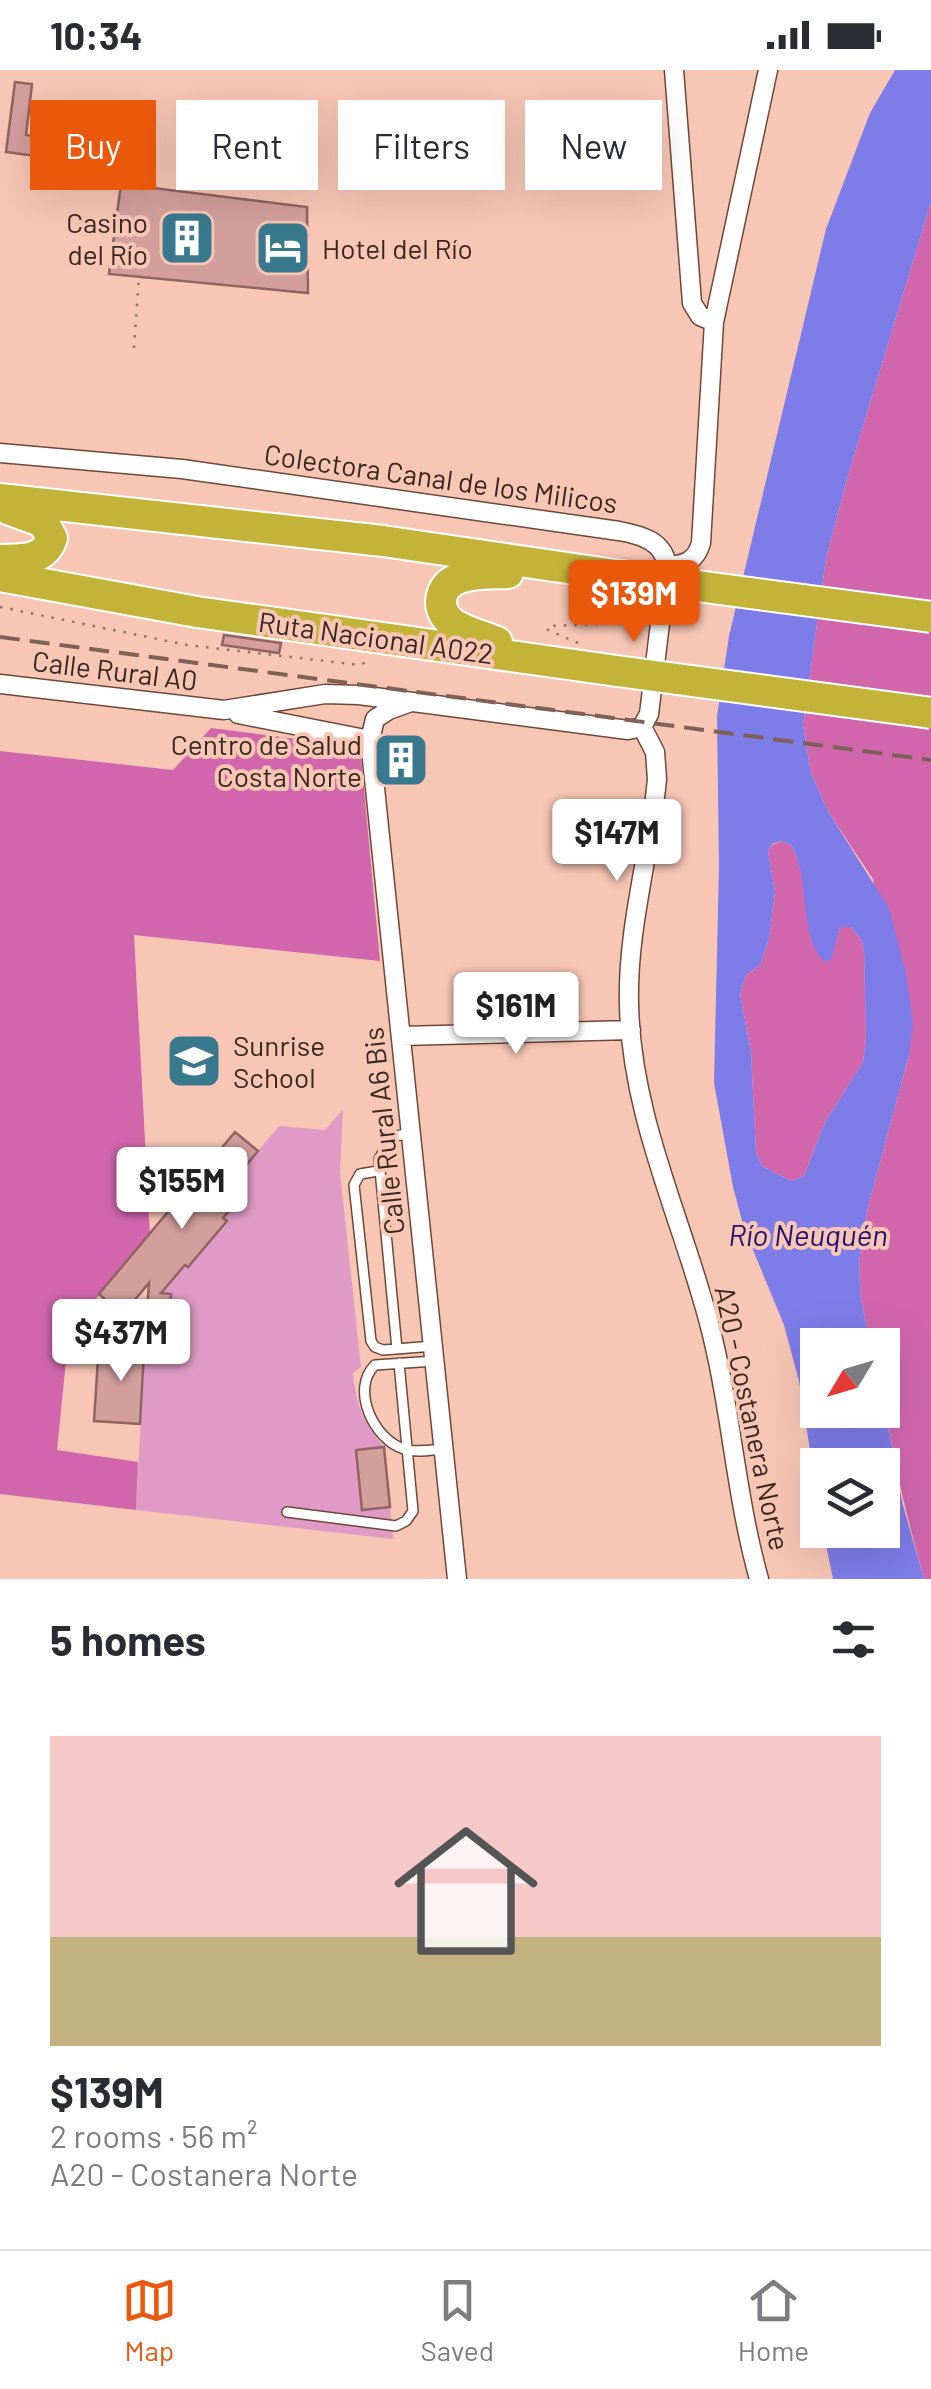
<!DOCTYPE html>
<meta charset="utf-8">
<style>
:root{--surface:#fff;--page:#f7f7f7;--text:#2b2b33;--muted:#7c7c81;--line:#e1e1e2;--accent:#ea580c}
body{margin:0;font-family:Barlow,sans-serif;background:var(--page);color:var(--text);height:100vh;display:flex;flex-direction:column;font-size:38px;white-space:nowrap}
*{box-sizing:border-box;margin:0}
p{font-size:32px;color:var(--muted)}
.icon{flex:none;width:55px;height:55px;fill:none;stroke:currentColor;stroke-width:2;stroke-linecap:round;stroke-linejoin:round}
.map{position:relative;height:1509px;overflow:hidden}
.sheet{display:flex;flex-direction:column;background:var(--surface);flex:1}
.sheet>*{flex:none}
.hud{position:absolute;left:30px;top:30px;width:872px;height:90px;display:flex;gap:20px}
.needle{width:65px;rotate:232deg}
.buttons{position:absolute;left:800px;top:1258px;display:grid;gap:20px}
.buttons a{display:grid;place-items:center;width:100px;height:100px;border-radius:0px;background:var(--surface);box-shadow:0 10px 40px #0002;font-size:50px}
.price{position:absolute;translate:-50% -85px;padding:0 22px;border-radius:10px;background:#fff;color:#222;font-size:32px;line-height:65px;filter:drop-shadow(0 2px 5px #0008)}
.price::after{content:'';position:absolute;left:50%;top:60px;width:30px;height:22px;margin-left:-15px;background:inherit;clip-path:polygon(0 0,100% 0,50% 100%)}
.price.active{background:var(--accent);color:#fff}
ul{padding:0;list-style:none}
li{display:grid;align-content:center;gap:20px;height:530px;padding:0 50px}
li+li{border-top:2px solid var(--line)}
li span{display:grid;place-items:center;height:310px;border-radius:0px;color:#555}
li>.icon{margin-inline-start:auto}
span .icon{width:180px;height:180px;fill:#fffc;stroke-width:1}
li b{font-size:42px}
h2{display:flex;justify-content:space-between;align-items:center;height:120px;padding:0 50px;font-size:42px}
.pill{padding:0 35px;border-radius:0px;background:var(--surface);box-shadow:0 10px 40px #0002;font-size:35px;line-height:90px}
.pill.active{background:var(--accent);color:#fff}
.status{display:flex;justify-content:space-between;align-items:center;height:70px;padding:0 50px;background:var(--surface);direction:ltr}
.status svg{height:28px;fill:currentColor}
.menu{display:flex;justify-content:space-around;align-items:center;height:140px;border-top:2px solid var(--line);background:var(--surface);font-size:28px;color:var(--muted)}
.menu a{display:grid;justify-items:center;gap:5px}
.menu .active{color:var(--accent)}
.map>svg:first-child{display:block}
</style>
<div class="status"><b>10:34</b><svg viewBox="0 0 49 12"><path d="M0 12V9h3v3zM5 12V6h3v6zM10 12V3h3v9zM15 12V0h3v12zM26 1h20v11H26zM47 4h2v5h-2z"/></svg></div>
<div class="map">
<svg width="931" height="1509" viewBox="0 0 931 1509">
<rect width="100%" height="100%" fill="#f7c6b4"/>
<path fill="#df9bc5" d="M343,1039L340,1103L361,1297L353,1303C357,1339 362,1349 384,1377L362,1439L390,1437L393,1469L136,1440L148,1222L165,1219L185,1195L189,1197L226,1152L223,1148L243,1124L231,1113L279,1056L325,1060Z"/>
<path fill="#d166ad" d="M931,132V1509H924C903,1432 883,1355 882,1275H871L861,1230L859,1191L868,1137L909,985L873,809L829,743L811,703L803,655L826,488L847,409Z
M211,658L360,677L380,891L134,865L150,1164L69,1261L57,1380L138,1392L136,1440L0,1424V681L173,700Z
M781,771L791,775C812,809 798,872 829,891L840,857H851L862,871L864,881L866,969L863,992L825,1052L804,1106L791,1111L762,1096L756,1082L751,982L740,924L746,905L760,895L769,869L775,822L768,781L772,775Z"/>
<path fill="#7e7ce8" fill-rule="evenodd" d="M895,0H931V132L847,409L826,488L803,655L811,703L829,743L889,838L906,904L913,953L909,985L868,1137L859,1191L861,1230L871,1275H818V1340H882L883,1325L902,1432L924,1509H833L823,1460H882V1395H818V1431L799,1311L784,1255L744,1158L733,1117L714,1013L719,797L717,646L729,566L826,159L870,43ZM781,771L791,775C811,808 798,869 825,892L831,890L840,857H851L862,871L864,881L866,969L863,992L825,1052L804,1106L791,1111L762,1096L756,1082L751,982L740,924L746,905L760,895L769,869L775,822L768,781L772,774Z"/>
<path fill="#d29f9d" stroke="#916361" stroke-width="2.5" d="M15,12L32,14L26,65L89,74L87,93L6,82Z
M121,114L307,137L308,223L109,204Z
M224,565L281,573L279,583L222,575Z
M235,1062L258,1081L231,1113L243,1124L223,1148L227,1151L188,1197L185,1195L161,1223L171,1224L169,1244L147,1240L149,1213L122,1245L99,1224Z
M127,1261L145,1262L140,1354L94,1351L98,1288L125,1289Z
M384,1377L390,1437L362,1440L356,1380Z"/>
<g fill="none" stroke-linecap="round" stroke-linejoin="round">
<g stroke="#6f4738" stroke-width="12">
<path id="lane" d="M378,1101L360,1104L354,1115L371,1271L375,1277L383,1280L434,1276
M397,1279L379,1089L392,1067L410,1063
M435,1291L375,1295C350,1319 374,1370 404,1379C416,1383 431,1380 444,1379
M287,1442L396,1456L406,1451L413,1441L399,1293"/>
</g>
<g stroke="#6f4738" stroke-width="21">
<path id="street" d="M674,0L692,233L700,246L714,252
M0,383L182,399L619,461C641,465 664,471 667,496L649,644L642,657
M667,496C685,495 696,491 701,473L714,252L768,0
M0,614L224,640L325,624L359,625L628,660L642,657
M411,632L389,640L375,649L370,670L457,1509
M238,644L370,670
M642,657L655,682L657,709C650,785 627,858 629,934C631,1045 680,1144 708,1249C731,1334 735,1424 759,1509
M401,966L631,960"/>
</g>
<g stroke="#fff" stroke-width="34">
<path id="highway" d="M0,429L383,471L622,506
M0,490C21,489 44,492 52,468L43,452L10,440
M0,506L197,542L617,601
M497,572C483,566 465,562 452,553C446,548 441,541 441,532C442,500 486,504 508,503"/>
</g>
<path stroke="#927165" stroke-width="2.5" stroke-dasharray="2.5 8" stroke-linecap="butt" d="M134,278L139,207
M0,537L187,575L360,595L370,590
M610,549L617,528
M611,550L643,555
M578,573L548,560V556L601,554L648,534"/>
<use href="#lane" stroke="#fff" stroke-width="9"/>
<use href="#street" stroke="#fff" stroke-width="18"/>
<use href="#highway" stroke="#c3b339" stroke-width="30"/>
<path stroke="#7e6156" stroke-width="4" stroke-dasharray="20 10" stroke-linecap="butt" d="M0,567L931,690"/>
<g stroke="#fff" stroke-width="34" stroke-linecap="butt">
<path id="highway-bridge" d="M622,506L931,547
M617,601L931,643"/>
</g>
<use href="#highway-bridge" stroke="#c3b339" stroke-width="30"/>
</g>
<defs>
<g id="building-square" transform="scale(2.875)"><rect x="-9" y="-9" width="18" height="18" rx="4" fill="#39798d" stroke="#f7c6b4"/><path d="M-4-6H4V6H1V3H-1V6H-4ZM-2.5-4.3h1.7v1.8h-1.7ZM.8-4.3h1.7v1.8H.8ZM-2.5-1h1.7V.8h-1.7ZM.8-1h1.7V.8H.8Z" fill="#fff"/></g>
<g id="hotel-square" transform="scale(2.875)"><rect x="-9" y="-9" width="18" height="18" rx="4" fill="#39798d" stroke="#f7c6b4"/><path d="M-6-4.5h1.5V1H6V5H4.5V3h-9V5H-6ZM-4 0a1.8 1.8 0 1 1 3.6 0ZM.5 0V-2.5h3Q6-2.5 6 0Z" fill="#fff"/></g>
<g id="school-square" transform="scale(2.875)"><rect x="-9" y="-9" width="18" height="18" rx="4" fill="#39798d" stroke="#f7c6b4"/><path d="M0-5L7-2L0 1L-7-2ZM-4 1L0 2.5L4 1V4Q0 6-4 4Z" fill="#fff"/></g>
</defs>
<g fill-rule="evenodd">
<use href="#building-square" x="187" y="168"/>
<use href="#hotel-square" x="283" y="178"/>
<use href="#building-square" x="401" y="690"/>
<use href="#school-square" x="194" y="991"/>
</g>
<g text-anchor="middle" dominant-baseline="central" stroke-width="8" stroke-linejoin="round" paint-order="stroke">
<g font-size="28" fill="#392720" stroke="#f7c6b4" text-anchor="end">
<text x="148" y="152">Casino<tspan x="148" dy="32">del Río</tspan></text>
<text x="322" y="178" text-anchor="start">Hotel del Río</text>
<text x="362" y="674">Centro de Salud<tspan x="362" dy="32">Costa Norte</tspan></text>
<text x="233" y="975" text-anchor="start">Sunrise<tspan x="233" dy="32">School</tspan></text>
</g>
<g font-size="28" fill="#392720" stroke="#f7c6b4">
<text transform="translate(441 408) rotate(8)">Colectora Canal de los Milicos</text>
<text transform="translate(376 567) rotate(8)">Ruta Nacional A022</text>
<text transform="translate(115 600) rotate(7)">Calle Rural A0</text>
<text transform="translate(383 1061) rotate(-96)">Calle Rural A6 Bis</text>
<text transform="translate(753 1348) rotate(78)">A20 - Costanera Norte</text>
</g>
<g font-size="30" font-style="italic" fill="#261172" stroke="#f7c6b4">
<text x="808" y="1164">Río Neuquén</text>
</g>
</g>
</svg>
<div class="buttons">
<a><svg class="needle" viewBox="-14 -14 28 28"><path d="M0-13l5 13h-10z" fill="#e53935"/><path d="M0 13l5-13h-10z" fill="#7c7c81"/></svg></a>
<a><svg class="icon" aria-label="layers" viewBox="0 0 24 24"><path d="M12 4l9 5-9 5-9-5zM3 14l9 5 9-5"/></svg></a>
</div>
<b class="price active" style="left:634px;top:575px">$139M</b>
<b class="price" style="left:617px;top:814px">$147M</b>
<b class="price" style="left:516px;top:987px">$161M</b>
<b class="price" style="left:182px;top:1162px">$155M</b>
<b class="price" style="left:121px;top:1314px">$437M</b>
<div class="hud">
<a class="pill active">Buy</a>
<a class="pill">Rent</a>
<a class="pill">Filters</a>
<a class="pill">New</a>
</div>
</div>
<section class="sheet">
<h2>5 homes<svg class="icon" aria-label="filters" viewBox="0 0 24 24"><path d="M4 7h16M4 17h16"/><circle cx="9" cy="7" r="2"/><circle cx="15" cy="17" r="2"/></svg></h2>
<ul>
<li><span style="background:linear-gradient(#f6c9c9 65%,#c2b280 0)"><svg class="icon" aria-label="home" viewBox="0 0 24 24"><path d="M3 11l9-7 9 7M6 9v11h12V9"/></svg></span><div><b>$139M</b><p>2 rooms · 56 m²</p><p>A20 - Costanera Norte</p></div></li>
</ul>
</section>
<nav class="menu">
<a class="active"><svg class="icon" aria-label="map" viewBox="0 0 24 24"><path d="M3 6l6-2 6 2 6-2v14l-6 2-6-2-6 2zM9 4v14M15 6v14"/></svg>Map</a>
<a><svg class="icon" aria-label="saved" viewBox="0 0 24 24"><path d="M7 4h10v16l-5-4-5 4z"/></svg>Saved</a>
<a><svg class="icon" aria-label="home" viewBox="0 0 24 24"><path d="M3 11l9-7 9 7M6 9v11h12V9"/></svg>Home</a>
</nav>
